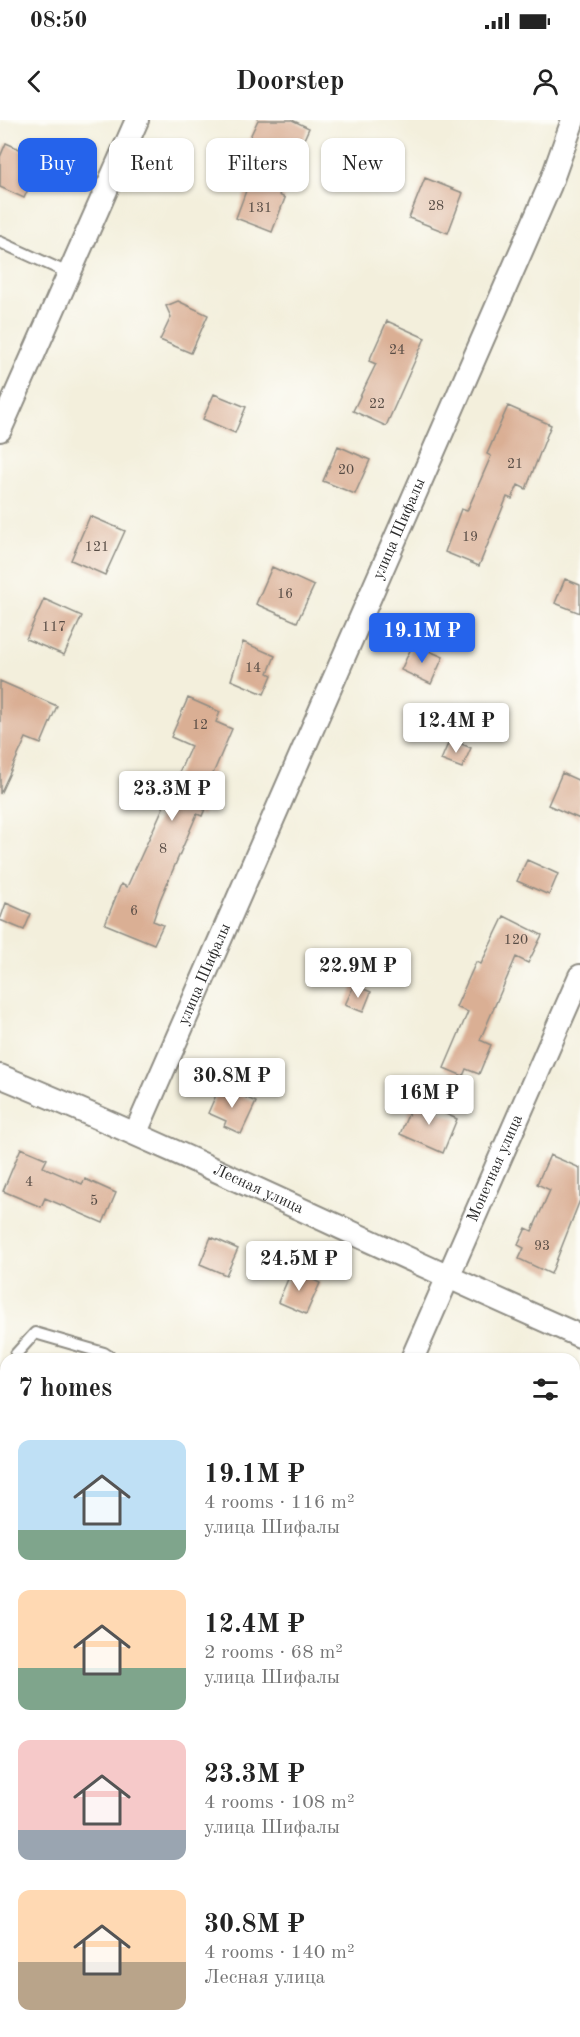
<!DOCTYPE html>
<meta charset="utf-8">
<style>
:root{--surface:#fff;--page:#f2f2f2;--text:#222;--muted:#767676;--accent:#2563eb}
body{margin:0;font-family:"Old Standard TT",serif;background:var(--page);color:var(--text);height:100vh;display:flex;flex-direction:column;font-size:22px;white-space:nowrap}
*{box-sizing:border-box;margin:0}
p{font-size:20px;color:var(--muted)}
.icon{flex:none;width:33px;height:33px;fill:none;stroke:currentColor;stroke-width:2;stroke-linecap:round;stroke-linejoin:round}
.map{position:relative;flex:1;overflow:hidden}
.drawer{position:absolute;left:0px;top:1233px;width:580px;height:684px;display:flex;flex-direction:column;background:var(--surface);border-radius:18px 18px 0 0;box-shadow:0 2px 4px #0004}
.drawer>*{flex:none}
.hud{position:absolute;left:18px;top:18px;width:544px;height:54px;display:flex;gap:12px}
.price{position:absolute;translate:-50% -51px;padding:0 14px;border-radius:6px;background:#fff;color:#222;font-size:20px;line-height:39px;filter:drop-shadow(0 2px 3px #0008)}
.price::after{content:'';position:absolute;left:50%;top:36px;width:18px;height:14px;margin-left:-9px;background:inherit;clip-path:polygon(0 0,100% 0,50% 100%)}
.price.current{background:var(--accent);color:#fff}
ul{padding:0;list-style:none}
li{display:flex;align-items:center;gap:18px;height:150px;padding:0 18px}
li span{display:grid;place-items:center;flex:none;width:168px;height:120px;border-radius:12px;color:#555}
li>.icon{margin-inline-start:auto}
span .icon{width:72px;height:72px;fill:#fffc;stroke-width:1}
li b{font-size:26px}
h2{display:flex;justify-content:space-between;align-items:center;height:72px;padding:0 18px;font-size:26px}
.pill{padding:0 21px;border-radius:12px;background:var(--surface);box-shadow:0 2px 4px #0004;font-size:21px;line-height:54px}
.pill.current{background:var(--accent);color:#fff}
.status{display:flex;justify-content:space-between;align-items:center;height:42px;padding:0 30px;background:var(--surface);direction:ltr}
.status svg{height:16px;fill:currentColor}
header{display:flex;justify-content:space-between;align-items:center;height:78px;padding:0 18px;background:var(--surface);font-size:27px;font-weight:800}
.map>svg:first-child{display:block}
</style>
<div class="status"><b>08:50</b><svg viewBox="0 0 49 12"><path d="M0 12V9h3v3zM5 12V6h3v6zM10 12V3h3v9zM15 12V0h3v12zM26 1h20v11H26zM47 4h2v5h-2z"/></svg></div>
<header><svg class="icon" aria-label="back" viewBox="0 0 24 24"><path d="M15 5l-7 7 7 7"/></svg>Doorstep<svg class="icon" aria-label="person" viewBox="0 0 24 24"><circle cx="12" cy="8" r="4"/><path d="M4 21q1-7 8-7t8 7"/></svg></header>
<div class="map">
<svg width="580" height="1917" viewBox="0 0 580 1917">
<rect width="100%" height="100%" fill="#fdfcf7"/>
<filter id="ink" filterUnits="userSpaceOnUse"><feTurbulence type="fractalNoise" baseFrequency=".0167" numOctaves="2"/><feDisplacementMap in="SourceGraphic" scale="12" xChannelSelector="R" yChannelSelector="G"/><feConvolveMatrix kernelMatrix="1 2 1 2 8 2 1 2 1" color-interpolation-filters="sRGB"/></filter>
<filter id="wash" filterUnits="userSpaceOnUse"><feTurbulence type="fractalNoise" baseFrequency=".008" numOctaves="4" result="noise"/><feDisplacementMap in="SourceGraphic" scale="24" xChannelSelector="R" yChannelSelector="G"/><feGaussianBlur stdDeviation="1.35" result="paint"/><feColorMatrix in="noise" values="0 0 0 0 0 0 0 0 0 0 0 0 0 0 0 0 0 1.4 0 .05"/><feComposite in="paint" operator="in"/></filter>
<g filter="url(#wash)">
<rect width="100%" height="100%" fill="#f3efdc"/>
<g id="blocks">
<path fill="#daaf94" d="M258,0H292L309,8L279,75L285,78L272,112L236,98L258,38L251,35L256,24L248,21Z
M6,23L42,39L24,78L0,67V37Z
M425,58L463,73L448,113L409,98Z
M178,181L208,195L191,233L160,220L171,197L166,186Z
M387,201L425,218L386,306L353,291L376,244L369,241Z
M214,274L246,287L235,313L203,299Z
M508,286L551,305L526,369L518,365L512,379L507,377L479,446L445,432L461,389L467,391L491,336L487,334Z
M338,326L370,340L355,374L323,361Z
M90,396L125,411L105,455L71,440Z
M272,447L314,466L297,502L256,484Z
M565,459L580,465V493L555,483Z
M44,479L82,496L64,535L26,519Z
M243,522L275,536L268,553L272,555L264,574L231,560Z
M413,524L443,537L431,564L401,550Z
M0,561L57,586L41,624L26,618L0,674Z
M188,578L220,592L216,602L232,609L212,656L218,658L202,696L197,694L160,780L153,801L163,805L154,824L105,804L121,764L127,767L191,626L171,617Z
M450,619L471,628L462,648L441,640Z
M562,653L580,661V699L548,685Z
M527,740L558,754L549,775L517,761Z
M6,783L31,794L24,810L0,800Z
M504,796L542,815L528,843L516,837L480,920L491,925L479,954L466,949L463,956L444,948L468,892L456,887L476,842L481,844Z
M354,865L371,872L363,892L345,885Z
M220,966L256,982L241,1014L224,1006L226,1001L208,993Z
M414,980L457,999L443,1033L400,1014Z
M21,1028L47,1039L43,1047L82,1064L85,1059L116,1073L103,1103L45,1078L41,1087L3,1071Z
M550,1035L580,1048V1080L551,1154L519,1139L524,1128L518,1125L526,1108L532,1111L550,1070L537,1064Z
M211,1117L238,1129L226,1155L200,1144Z
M292,1150L320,1163L306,1194L278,1182Z"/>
</g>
</g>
<g filter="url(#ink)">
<use href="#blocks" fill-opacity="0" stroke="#8f8d84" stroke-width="1.5"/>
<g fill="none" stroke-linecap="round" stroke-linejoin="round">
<g stroke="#8f8d84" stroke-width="14">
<path id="service" d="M0,122L68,153
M15,1239L16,1234L35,1213L104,1233L113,1239"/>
</g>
<g stroke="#8f8d84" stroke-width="26">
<g id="minor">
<path d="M0,310L137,0"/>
<path id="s1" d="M0,956C196,1037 386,1131 580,1216"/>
<path id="s2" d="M136,1012L550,65L573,0"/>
<path id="s3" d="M412,1239L580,856"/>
<path d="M109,1917L112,1911"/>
</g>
</g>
<g stroke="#8f8d84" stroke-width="30">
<path id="tertiary" d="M0,1671L6,1673
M550,1911L563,1917"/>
</g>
<use href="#service" stroke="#fff" stroke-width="10"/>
<use href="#minor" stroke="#fff" stroke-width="22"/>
<use href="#tertiary" stroke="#fff" stroke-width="27"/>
</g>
</g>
<g text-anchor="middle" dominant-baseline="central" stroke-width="5" stroke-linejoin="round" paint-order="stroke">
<g font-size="14" fill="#574c45">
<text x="436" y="86">28</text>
<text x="260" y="88">131</text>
<text x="397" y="230">24</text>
<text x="377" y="284">22</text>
<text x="515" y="344">21</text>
<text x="346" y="350">20</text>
<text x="470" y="417">19</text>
<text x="97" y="427">121</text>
<text x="285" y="474">16</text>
<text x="54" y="507">117</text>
<text x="253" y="548">14</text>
<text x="200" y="605">12</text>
<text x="163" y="729">8</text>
<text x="134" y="791">6</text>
<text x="516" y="820">120</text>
<text x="29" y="1062">4</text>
<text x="94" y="1081">5</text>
<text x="542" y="1126">93</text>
</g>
<g font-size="16" fill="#2b2b2b" stroke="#fdfcf7">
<text stroke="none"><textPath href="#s2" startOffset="658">улица Шифалы</textPath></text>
<text stroke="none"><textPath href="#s2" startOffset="172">улица Шифалы</textPath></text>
<text stroke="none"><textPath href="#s3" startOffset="208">Монетная улица</textPath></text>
<text stroke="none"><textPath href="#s1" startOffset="282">Лесная улица</textPath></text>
</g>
</g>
</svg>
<b class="price current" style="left:422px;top:544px">19.1M ₽</b>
<b class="price" style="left:456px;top:634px">12.4M ₽</b>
<b class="price" style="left:172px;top:702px">23.3M ₽</b>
<b class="price" style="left:358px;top:879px">22.9M ₽</b>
<b class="price" style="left:232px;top:989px">30.8M ₽</b>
<b class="price" style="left:429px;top:1006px">16M ₽</b>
<b class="price" style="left:299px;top:1172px">24.5M ₽</b>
<div class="hud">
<a class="pill current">Buy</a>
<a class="pill">Rent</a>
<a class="pill">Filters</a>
<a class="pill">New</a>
</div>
<section class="drawer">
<h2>7 homes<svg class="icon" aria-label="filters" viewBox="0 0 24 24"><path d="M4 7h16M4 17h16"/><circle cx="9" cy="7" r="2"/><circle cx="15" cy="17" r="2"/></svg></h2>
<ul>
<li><span style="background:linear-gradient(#bfe0f5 75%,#7fa58c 0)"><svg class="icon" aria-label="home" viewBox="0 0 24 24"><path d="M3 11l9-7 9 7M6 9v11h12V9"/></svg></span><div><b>19.1M ₽</b><p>4 rooms · 116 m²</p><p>улица Шифалы</p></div></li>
<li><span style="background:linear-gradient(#ffd9b3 65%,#7fa58c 0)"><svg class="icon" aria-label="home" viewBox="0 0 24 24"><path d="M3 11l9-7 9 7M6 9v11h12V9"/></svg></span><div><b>12.4M ₽</b><p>2 rooms · 68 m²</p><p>улица Шифалы</p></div></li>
<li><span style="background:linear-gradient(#f6c9c9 75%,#9aa5b1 0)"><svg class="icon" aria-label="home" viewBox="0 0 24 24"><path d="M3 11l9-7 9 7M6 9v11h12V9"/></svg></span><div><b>23.3M ₽</b><p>4 rooms · 108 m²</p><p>улица Шифалы</p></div></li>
<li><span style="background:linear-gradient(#ffd9b3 60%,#b9a48a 0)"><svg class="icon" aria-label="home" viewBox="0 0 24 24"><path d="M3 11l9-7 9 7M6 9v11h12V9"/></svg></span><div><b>30.8M ₽</b><p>4 rooms · 140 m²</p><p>Лесная улица</p></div></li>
</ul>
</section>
</div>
